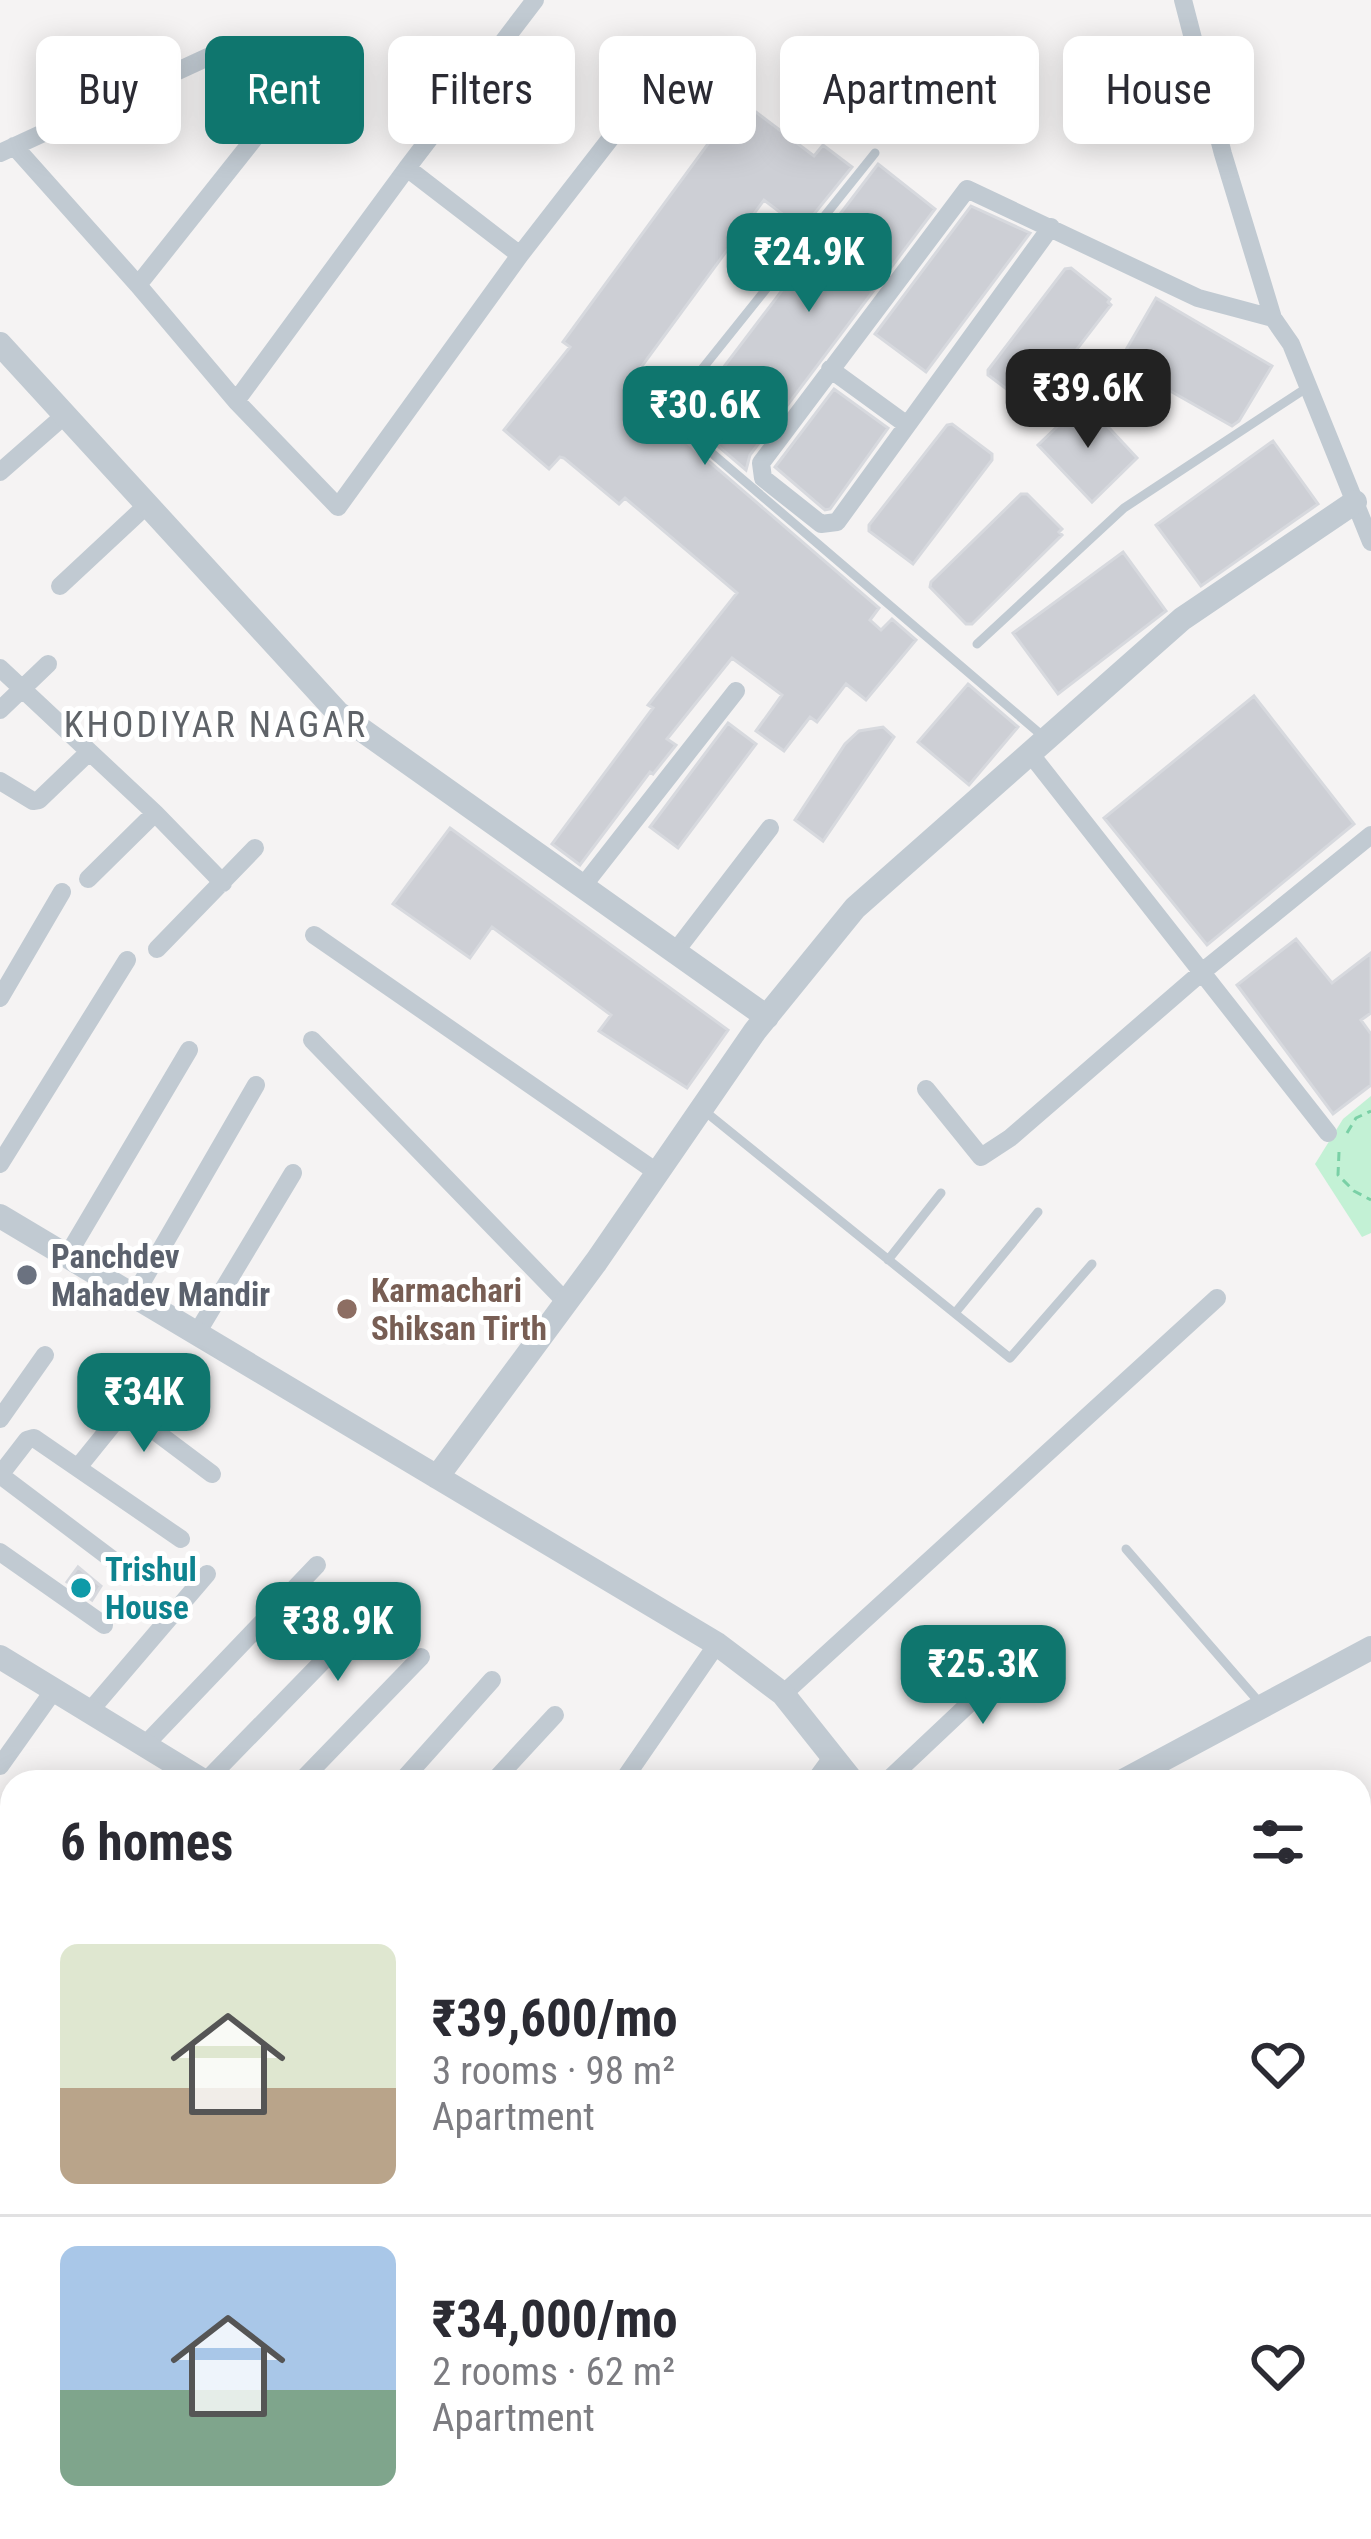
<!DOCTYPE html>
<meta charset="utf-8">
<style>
:root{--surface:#fff;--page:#f2f2f3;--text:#2b2b33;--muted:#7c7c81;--line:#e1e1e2;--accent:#0f766e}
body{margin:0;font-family:"Roboto Condensed",sans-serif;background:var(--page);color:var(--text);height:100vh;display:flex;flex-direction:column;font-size:45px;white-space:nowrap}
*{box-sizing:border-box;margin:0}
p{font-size:39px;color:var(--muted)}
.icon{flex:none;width:66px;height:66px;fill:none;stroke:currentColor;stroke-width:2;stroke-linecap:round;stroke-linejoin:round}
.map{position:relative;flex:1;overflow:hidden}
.drawer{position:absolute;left:0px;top:1770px;width:1371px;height:771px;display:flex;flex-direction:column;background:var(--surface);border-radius:36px 36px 0 0;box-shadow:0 6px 30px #0003}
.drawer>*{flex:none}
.banner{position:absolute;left:36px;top:36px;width:1299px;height:108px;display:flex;gap:24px}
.price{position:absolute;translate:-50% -102px;padding:0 27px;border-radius:24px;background:var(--accent);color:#fff;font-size:39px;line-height:78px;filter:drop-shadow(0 3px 6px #0008)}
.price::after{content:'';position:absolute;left:50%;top:72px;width:36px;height:27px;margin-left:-18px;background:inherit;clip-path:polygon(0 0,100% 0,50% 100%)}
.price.current{background:#222;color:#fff}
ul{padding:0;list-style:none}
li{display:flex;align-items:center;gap:36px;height:300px;padding:0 60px}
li+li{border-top:3px solid var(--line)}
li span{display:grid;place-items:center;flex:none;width:336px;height:240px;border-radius:18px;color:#555}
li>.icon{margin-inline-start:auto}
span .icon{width:144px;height:144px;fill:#fffc;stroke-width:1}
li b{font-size:51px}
h2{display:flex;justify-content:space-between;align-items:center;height:144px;padding:0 60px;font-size:51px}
.chip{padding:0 42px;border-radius:18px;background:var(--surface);box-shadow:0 6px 30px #0003;font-size:42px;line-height:108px}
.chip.current{background:var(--accent);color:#fff}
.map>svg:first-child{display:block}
</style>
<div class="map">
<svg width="1371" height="2539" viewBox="0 0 1371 2539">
<rect width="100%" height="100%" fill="#f5f3f3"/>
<path fill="#c3f1d5" d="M1371,1096V1233L1362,1237L1315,1164L1343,1119Z"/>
<path fill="#cdcfd5" stroke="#d7d9de" stroke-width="3" d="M740,100L814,156L823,145L852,167L802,229L764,200L625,389L879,608L870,620L881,630L892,619L916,640L866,700L846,684L817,722L810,717L784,751L756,731L782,695L732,658L667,739L676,745L653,774L650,772L580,865L552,844L653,708L648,705L737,593L625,498L619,504L564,458L560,457L549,469L504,430L570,347L563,342Z
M878,164L935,209L750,455L746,470L685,418Z
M971,206L1030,233L926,372L875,334Z
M1071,268L1110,299L1108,302L1111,305L1034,405L1029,406L988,375V370L1065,269Z
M1156,298L1272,366L1239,421L1232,426L1119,362Z
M834,389L888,428L830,509L825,510L775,467Z
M1084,401L1137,458L1092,502L1038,445Z
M952,424L992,454V460L913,564L869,531V525L947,425Z
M1273,441L1318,504L1201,586L1156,525Z
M1021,494H1027L1062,529L1059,532L1062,535L972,624H966L930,587L931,582Z
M1123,552L1166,611L1058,694L1013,633Z
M968,684L1018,727L969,785L918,742Z
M1254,696L1354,824L1207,945L1104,818Z
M728,723L756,744L678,848L650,827Z
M883,727L894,737L823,841L795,820L845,744L859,731Z
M450,828L728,1030L687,1088L599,1031L611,1015L492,927L470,958L393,904Z
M1296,939L1332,983L1371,953V1013L1361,1020L1371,1034V1085L1333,1114L1237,985Z
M78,1567L101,1586L92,1600L67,1582Z"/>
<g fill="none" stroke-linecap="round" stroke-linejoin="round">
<path stroke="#7ad0a6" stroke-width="3" stroke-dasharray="9 6" stroke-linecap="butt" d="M1347,1133L1356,1118L1371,1111
M1339,1152L1338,1175L1354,1191L1371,1200"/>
<path stroke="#c1cad2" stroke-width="9" d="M875,153L666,414L1045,738
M977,644L1124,508L1308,387
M702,1109L1010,1358L1092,1264
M888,1260L941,1193
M955,1313L1038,1212
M1126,1549L1259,1702"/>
<path stroke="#c1cad2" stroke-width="18" d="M1183,0L1223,154L1273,318L1291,344L1371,542
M0,153L234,45L292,91L138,285L14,146
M407,168L535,0
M1051,227L837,522L821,524L763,478L761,463L967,189L1198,298L1273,318
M520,255L662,72
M138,285L236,401L338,507L520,255L407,168L236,401
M830,369L907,425
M0,472L65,415
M60,586L147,505
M0,668L155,813L223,883
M0,710L48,664
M1029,752L1328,1133
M0,781L33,801L39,800L89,752
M88,879L155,813
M583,886L736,691
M314,935L658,1173
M157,949L255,848
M675,952L770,828
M0,998L62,892
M312,1040L565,1301
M926,1089L981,1157L1010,1138L1202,972L1371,835
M0,1164L127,960
M67,1256L189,1050
M134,1296L256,1085
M197,1333L293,1173
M0,1419L45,1355
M79,1466L117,1419L128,1411L212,1474
M0,1475L27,1440L34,1438L181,1539
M0,1475L134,1576
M0,1552L104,1625
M783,1694L1217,1298
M89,1712L207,1574
M144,1746L317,1565
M0,1766L54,1690
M205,1782L366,1617
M300,1782L421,1657
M401,1782L492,1680
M493,1782L555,1715
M622,1782L717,1644
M814,1782L833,1756
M886,1782L990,1684L1048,1636
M1359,1868L1371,1853
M1359,2008L1371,2018
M0,2030L12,2037
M1359,2136L1371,2147
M0,2240L12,2216
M1359,2344L1371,2332
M0,2355L12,2371
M0,2398L12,2387
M1359,2458L1371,2443
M1070,2529L1082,2539
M1273,2529L1285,2539
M703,2539L712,2529
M810,2539L818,2529"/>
<path stroke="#c1cad2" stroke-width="24" d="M0,344L338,713L767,1017
M0,1216L717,1644L783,1694L853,1782
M437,1477L596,1262L755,1031L855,908L1182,619L1355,502
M0,1657L205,1782
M1121,1782L1371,1648
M1359,2297L1371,2308
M0,2445L12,2453
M129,2529L144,2539
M359,2539L369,2529"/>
</g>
<circle fill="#6b7280" stroke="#fff" stroke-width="4.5" cx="27" cy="1275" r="12"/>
<circle fill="#8d6e63" stroke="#fff" stroke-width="4.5" cx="347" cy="1309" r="12"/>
<circle fill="#0f9aa8" stroke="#fff" stroke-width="4.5" cx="81" cy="1588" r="12"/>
<g text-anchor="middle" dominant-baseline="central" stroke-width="10" stroke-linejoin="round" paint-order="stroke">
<g font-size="33" font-weight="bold" fill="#5b616d" stroke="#fff" text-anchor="start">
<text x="51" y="1256">Panchdev<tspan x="51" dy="38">Mahadev Mandir</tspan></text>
</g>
<g font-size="33" font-weight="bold" fill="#785e54" stroke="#fff" text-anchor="start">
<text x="371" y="1290">Karmachari<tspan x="371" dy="38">Shiksan Tirth</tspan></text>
</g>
<g font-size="33" font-weight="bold" fill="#0d838f" stroke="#fff" text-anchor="start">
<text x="105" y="1569">Trishul<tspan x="105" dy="38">House</tspan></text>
</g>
<g font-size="36" letter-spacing="3" fill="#5f6368" stroke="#fff">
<text x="216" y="725">KHODIYAR NAGAR</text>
</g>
</g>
</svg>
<b class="price" style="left:809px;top:315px">₹24.9K</b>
<b class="price current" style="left:1088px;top:451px">₹39.6K</b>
<b class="price" style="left:705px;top:468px">₹30.6K</b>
<b class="price" style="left:144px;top:1455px">₹34K</b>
<b class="price" style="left:338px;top:1684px">₹38.9K</b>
<b class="price" style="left:983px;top:1727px">₹25.3K</b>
<div class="banner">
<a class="chip">Buy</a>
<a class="chip current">Rent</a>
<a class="chip">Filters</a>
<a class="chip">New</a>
<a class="chip">Apartment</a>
<a class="chip">House</a>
</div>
<section class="drawer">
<h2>6 homes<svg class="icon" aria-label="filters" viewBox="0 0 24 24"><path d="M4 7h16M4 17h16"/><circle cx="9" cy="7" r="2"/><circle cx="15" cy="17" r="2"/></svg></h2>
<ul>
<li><span style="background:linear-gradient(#dfe7d0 60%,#b9a48a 0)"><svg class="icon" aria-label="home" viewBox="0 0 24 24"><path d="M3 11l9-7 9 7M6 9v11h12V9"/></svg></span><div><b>₹39,600/mo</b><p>3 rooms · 98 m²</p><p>Apartment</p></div><svg class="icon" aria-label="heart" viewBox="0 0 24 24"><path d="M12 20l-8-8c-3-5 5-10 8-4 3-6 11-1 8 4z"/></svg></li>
<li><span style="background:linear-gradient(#a9c7e8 60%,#7fa58c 0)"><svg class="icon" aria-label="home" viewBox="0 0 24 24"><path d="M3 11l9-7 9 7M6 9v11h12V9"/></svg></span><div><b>₹34,000/mo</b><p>2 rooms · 62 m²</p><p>Apartment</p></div><svg class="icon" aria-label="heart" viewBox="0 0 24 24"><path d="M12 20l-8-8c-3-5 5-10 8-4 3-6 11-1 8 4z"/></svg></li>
</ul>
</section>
</div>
